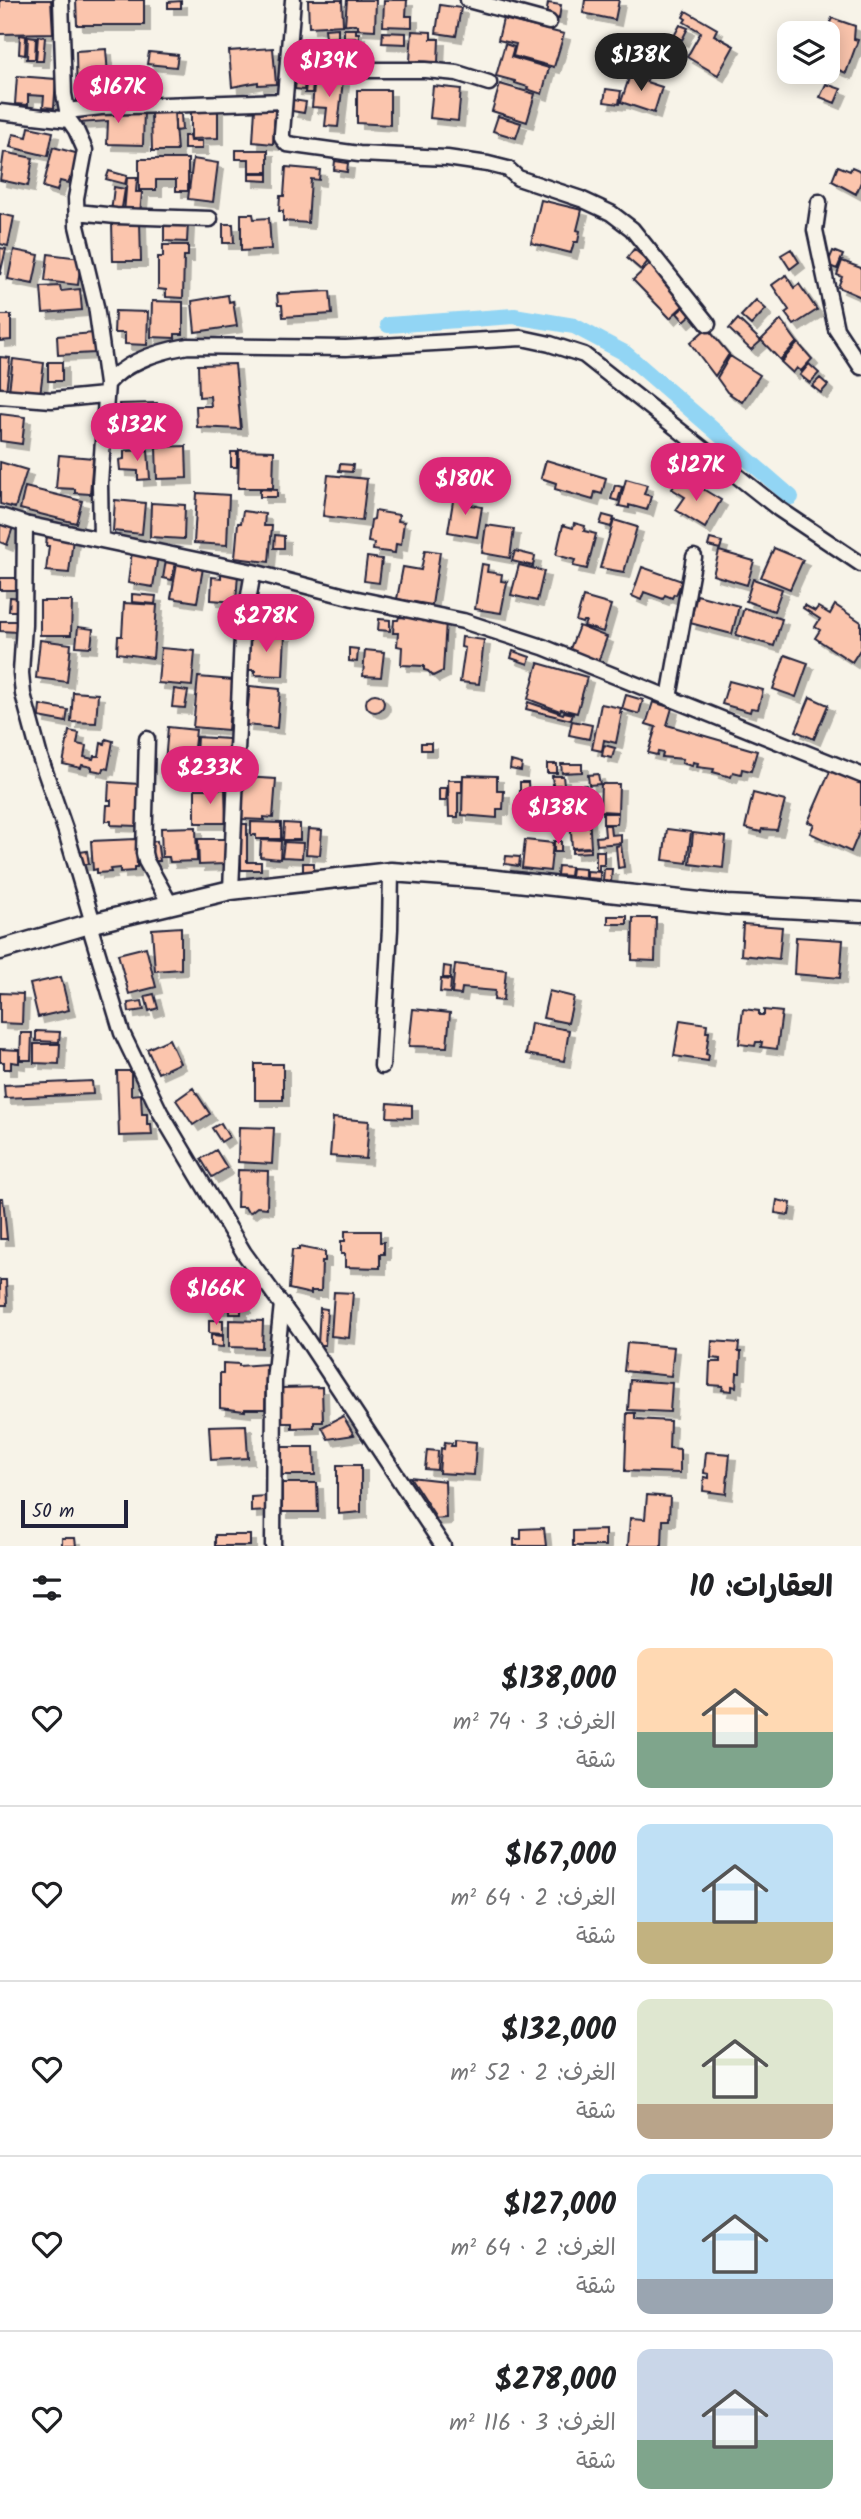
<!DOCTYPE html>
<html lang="ar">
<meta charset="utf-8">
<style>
:root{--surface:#fff;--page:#f2f2f2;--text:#202124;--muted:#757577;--line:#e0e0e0;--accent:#db2777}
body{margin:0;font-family:Kalam,"Playpen Sans Arabic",sans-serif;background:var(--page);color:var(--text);direction:rtl;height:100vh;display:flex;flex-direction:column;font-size:26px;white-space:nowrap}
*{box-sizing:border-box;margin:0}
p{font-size:23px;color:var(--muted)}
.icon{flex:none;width:38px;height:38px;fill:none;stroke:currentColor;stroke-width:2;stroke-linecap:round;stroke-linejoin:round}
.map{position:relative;height:1546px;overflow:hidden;direction:ltr}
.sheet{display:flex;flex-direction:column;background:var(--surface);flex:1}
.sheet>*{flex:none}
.tools{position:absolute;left:777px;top:21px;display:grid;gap:14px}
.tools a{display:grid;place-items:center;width:63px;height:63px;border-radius:14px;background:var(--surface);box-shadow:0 4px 18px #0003;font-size:35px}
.scale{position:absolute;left:21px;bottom:18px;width:107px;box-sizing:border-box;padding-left:7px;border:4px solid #22223b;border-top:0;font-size:19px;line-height:24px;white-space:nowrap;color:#22223b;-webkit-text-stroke:5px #f7f3e8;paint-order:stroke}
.price{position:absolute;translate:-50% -60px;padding:0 16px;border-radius:24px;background:var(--accent);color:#fff;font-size:23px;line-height:46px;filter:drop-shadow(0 2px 4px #0008)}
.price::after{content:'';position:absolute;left:50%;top:42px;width:21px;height:16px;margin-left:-10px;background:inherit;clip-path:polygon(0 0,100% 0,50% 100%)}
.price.current{background:#222;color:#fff}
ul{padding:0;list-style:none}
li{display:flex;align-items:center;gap:21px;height:175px;padding:0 28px}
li+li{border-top:2px solid var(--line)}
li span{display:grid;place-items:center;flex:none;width:196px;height:140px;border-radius:14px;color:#555}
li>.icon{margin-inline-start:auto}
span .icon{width:84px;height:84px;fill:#fffc;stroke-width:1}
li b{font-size:30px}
h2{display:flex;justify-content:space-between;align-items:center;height:84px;padding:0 28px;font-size:30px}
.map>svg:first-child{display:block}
</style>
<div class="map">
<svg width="861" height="1546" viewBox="0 0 861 1546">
<defs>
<filter id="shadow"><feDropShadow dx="6" dy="6" stdDeviation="0" flood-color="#0004"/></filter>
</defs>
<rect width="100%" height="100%" fill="#f7f3e8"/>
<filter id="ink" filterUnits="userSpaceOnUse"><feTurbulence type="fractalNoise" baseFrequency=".0143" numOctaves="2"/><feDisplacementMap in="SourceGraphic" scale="14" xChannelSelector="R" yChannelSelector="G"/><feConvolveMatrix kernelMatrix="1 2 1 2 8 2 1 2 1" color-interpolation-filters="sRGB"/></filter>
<g filter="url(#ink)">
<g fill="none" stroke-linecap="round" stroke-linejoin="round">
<path stroke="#92d5f4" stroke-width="16" d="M388,325L514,316L574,326L625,353L791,497"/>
</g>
<path fill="#fbc5ad" stroke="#22223b" stroke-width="2" filter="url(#shadow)" d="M0,0H51L53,33L0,34Z
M76,0H144V25H77Z
M308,0H342L343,25L309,27Z
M347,0H376L375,30L358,29V25L345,24Z
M384,0H407L406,16H412V27L383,26Z
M585,0H619L615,20L583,13Z
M181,1V8H168V2Z
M548,3L561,5L559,19L546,16Z
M440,5L461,8L456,36L436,33Z
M686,11L717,29L714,35L734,46L718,75L687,57L701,32L684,22L686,19L683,17Z
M832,18L855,26L854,39L858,40L846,73L829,66L828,64L826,33Z
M503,19L564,34L554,67L513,56L516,44L498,40Z
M680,25L688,28L682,40L674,36Z
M338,28V37L326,38L325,29Z
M344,29H356V33H359V38L344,37Z
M412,31L431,32V39H439L438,62L410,61Z
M383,32L406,33V44L382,43Z
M20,35L26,36L25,55L19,54Z
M28,36L36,37L35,59H27Z
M38,36L45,37L43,61H36Z
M505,44L514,47L511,57L549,68L542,94L527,89L528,87L515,83V81L496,76Z
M273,48L276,84L258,85V82L232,87L229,51Z
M106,49L110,102L77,104L76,51Z
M149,52L178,55L176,67L147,64Z
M631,72L648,78L646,82L662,87L654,113L621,102Z
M297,74L306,75L304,90L295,89Z
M17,76L56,79L54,108L43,107L44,96L28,95V105L15,104Z
M307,76L314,77L312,93H305Z
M315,77L343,80L338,127L325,126L327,108L312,107Z
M500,84L535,94L527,122L492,111Z
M826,84L841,89L835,103L820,97Z
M433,86L461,89L458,121L430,118Z
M606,89L621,91L619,104L604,102Z
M357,90H390V125L357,123Z
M293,100L306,102L304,113L292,111Z
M218,108V138L191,139V109Z
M255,108L275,110L273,144L253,142Z
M144,109L143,145L107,144L108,121L78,123L75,111Z
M151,112H174L177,151H152Z
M175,114H181L182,130L175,131Z
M498,116L521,123L516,138L493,131Z
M29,127L53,132L48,156L10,147L13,134L27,137Z
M184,136H189L190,141H202V149H184Z
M53,147L83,155L76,180L70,178L68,183L60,181L57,191L43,187Z
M236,150H268V172H249V159H236Z
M4,152L33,158L28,186L0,180Z
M139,159H188V191H176V180H156V190H139Z
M193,159L218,163L213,202L188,199Z
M335,161L348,163L347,172L334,170Z
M838,166L850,171L852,167L861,171V182L856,194L832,181Z
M286,167L320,170L319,180L311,179L308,223L283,221V211H279L280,196H284Z
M109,171L127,176L125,184L106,179Z
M249,174H268V181L249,180Z
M127,178H137L136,192H142L140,214L124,213Z
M114,187L125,189L121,214L111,213Z
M541,200L582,210L577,230L580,231L578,242H574L571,253L531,243Z
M0,214L14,217L8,246L0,244Z
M241,214H253L254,219L269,218L271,249L241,251Z
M140,221L141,261H113L112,222Z
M164,222L188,223L187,242L164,241Z
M223,224H233L234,243H223Z
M163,245H188V256H184L183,298L166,297V290L158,289V257H163Z
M0,248L6,249L0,275Z
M634,249L648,261L641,270L627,258Z
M791,249L799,262L790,269L781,255Z
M14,250L39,255L33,284L8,279Z
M833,251L843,255L837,269L827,265Z
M48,254L81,258L78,285L45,281Z
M842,261L861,268V297L838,287L842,277L837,275Z
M651,263L667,280L664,283L684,305L670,318L633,280Z
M786,275L794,288L799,284L817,310L794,325L785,313L789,310L772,285Z
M60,286L61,291L80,289L82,310L43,313L41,287Z
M330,291L332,314L283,317L282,305H278L277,294Z
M228,295L229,302L233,301L237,326L195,332L192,301Z
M756,300L766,309L751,325L741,316Z
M152,301L183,302V334H175V338L151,337Z
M685,306L692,314L684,321L677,313Z
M115,311L148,312L147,345L125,344V333H114Z
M0,315H11V340L0,341Z
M738,319L761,341L751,350L729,329Z
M781,320L797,342L780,360L761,340Z
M707,328L729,354L715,376L690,343Z
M94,333L95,353L58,355L57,336Z
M798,343L812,359L801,371L797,368L793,373L781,362Z
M730,356L760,375L742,402L727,392L717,378Z
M0,357L10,358L6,392L0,391Z
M13,359L44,363L40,395L9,391Z
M48,362H62V381H48Z
M235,364L241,429L197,427L196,406H211L210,396L199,397L198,365Z
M809,364L819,373L810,383L800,375Z
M820,378L828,385L821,393L812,386Z
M157,403L158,444L120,445L119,404Z
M0,414L25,417L22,444L0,441Z
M186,446L187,478L157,479L156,447Z
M148,450L150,479L138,480V471L120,470L119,460L124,459V451Z
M239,450L274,451L273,488H238Z
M231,452H237V467H231Z
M59,455L93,458L90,494L75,493V489L56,488Z
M546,460L606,478L602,494L595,492L593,500L555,489L556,483L541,478Z
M0,462L27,470L15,508L0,504Z
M340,464L353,465L352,472L339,471Z
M328,475L367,479L362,521L323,516Z
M679,478L691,486L693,483L721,500L705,528L676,510L685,497L672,489Z
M626,479L647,485L644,494L651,496L647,510L629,505V508L619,506Z
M615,485L622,487L618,501L611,499Z
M25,487L82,501L76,523L20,509Z
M260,489L277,490V497H260Z
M197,493L229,495L227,545L194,543Z
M454,495L471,499V505L482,507L477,537L448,532Z
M115,500L145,503L142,534L113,531Z
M151,503L185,505L184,539L150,537Z
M243,511L265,514L264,526H272L269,562L235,558L238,523H241Z
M375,511L399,515L398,521L404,522L401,545L396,544L395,553L373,550L374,543L368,542L371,520L374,519Z
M603,515L614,518L611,527L600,524Z
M614,520L637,527L624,572L600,568Z
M0,523L13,527L7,545L0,542Z
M574,523L585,526L584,531L596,534L587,569L573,566L575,560L556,555L563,525L573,528Z
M486,525L514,529L510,558L482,553Z
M47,535L73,538L69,573L46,571L49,546H46Z
M275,535L284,536V548H274Z
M710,539L722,542L720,549L708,546Z
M774,548L803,560L790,589L761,577Z
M425,550L440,552L432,605L397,599L403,567L421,570Z
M132,551L158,555L153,587L128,583Z
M515,551L535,556L533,566L512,561Z
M719,551L754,561L747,585L713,575Z
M367,557L382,559L379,583L364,581Z
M166,560L175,562L172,580L163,578Z
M177,564L203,568L197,602L171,598Z
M482,564L488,565L487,572L502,574L501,581L507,582L501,613L475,609Z
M519,565L544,571L537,601L511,595Z
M642,567L682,581L676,595L674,594L672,598L665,595L663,599L644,592L641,600L632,596Z
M221,573L238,574L236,602L211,600L212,577L221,578Z
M0,578H17L16,590H0Z
M753,579L782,589L774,611L746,601Z
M132,594L156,596L155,604L132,602Z
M697,595L739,606L732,634L690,623Z
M10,597L20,598L19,611H9Z
M583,597L611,605L603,632L584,626L586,621H583L582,623L576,621Z
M40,601H72L71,635H40Z
M124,603L157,605L153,658L117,653L118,636H122Z
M804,605L815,611L818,607L830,614L835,605L861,622V648L852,662L815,638L820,630L815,627L820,619L803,608Z
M744,608L782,619L774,646L736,635Z
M399,617L446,620L443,671L433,676L428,671L424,670V666L401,665L402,647L397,646L398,633H393L394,620H398Z
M379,619L390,620V631L378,630Z
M0,621H18V632L0,631Z
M579,626L607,637L597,665L568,654Z
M78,627L93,629L91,647L76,646Z
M249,633L285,635L283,676L255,675V670H247Z
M462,637L484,640L479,684L460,682L465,648L461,647Z
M40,640L71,644L67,682L36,678Z
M161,648L195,651L192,686L158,683Z
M349,648L358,649L357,662L349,661Z
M365,650L384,652L381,677L363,676Z
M513,651L530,657L528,664L511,658Z
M785,655L808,663L796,697L773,689Z
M538,663L587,677L577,713L561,709L560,711L528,699Z
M198,677L233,680L228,730L193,727Z
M729,681L763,690L758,709L751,708L750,712L722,704Z
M250,686L280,689L277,728L246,725Z
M174,689L188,691L185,708L172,707Z
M73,692L98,694L96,723L71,722Z
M366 703a9 9 0 1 1 18 0a9 9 0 1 1-18 0Z
M626,695L643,700L639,714L622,709Z
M810,697L828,705L814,739L796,731Z
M528,702L563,714L564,712L573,714L571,720L526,709Z
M653,702L672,708L667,725L757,751L751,771L742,769L741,774L733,772L731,777L713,772L714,769L697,767L698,763L693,762L692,766L682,763L683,759L662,757L663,753L658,752L657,755L648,753L656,727L646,724Z
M601,704L621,708L620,713H622L616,743L604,740L602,751L592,749Z
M40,705L68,710L66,722L39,717Z
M572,721L592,725L589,739L569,735Z
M168,727L196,730L192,765L165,763Z
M69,731L79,733L77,744L86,746L84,757L93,759L94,756H99L101,743L105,744L106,739L113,741L108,769L104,768L103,772L92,770V767L82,765L81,768L63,764Z
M197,737L229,739L227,773L195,771Z
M421,743H431V750H421Z
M604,745L615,748L612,758L602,756Z
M511,761L522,764L521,771L510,769Z
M547,764H557V773H547Z
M561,764H582V772L562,773Z
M831,769L861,782V828L851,852L810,833L814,824L808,822Z
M598,774L600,784L589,785L588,775Z
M463,775L497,776V791H504L503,809H497V818L462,815Z
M552,776H563L564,785H553Z
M243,777L276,779L273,818L264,817V820L241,819Z
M448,780H462V792H458V817H449Z
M109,782L139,784L137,826L111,825V821H106L107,805H111V800H108Z
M520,782H528L529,796H520Z
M601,784H619L618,812L600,811Z
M586,785L587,791L573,793L572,786Z
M439,788H447L446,801H439Z
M195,789H225L226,823H195Z
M551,789L553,803H545L543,790Z
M567,790L568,799L556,800L555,791Z
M587,793L588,801L575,803L573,795Z
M753,793L785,801L777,830L762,829L761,832L745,828Z
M574,805L587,806V812H573Z
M603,813H618L617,824H603Z
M589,814L591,847L572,848L570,815Z
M251,822L281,823V839H256V835H251Z
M284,823L300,824V840H283Z
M241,824H247V862H261V870H241Z
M604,825H610L611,835L621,834V843L597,845L596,837L605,836Z
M196,827L197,861L170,862L169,857H162L161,828Z
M308,829L322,830L320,855L306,854Z
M667,829L691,832L687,863L663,860Z
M693,833L726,837L723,868L690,864Z
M136,839L137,867H134V871L120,872V868L110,869L111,872L97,873V869L93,870L91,841Z
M198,839H225V864L199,865Z
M261,840L281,841L280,859L260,857Z
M525,840L553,843L550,871L522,868Z
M157,841L160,861H153L150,842Z
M554,841H561V852H554Z
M284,842L303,843L302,858L282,857Z
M621,845L624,867L618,868L616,846Z
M591,848V852L572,853V849Z
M87,851L89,864H81L80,852Z
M596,851H604V865H599V870H596Z
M506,856L520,857L519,866L505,864Z
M303,863H314V873H303Z
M558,866L571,867L570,876L557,875Z
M572,868L585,869V877L571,876Z
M604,869H612L611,882L603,881Z
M587,871L600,872V879L587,878Z
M608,916H627V924H608Z
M633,918H656L655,961L632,960Z
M743,924L782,927L779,959L741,955Z
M181,927V969L155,971L152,929Z
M796,937L843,940L840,978L794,974Z
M146,947L156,987L129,994L118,954Z
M455,964L506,970L503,1001L494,1000L495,991L462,988L461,995L452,994Z
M444,966L451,967L450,978H443Z
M61,977L69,1010L38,1017L30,984Z
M441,979L451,980L450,993L440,992Z
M549,991L574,997L568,1023L543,1018Z
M0,993L23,994L22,1024L0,1023Z
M154,994L158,1008L149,1011L145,996Z
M142,1001L144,1010L129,1012L128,1003Z
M413,1009L450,1013L447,1047L409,1046Z
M743,1009L759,1011V1015H764V1010L782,1012L777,1049L761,1047L762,1042H756L755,1046L739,1044Z
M680,1020L707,1024L706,1032H709L706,1054L709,1055L708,1061L674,1056Z
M531,1023L569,1030L564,1061L526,1054Z
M36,1031L60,1032L59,1042L36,1041Z
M21,1033H32L31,1060H20Z
M169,1039L180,1063L158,1073L147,1049Z
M34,1044H60L59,1064L34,1063Z
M0,1049L19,1050V1063L11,1062V1069H4V1062H0Z
M255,1064H283V1100H255Z
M117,1071H131V1095L141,1094L142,1114H147V1124H151L152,1135L119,1136Z
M92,1081L93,1094L5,1098L4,1085Z
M193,1088L210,1114L193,1125L176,1100Z
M388,1103L412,1105V1118L387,1117Z
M333,1118L369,1121L366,1159L330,1156Z
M221,1123L229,1137L221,1142L212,1128Z
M239,1127L274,1128L272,1164L238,1162Z
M216,1150L227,1168L212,1177L201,1159Z
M238,1170L268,1171L267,1208L257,1207L251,1212L247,1211L245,1207H237Z
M0,1198H3L7,1239H0Z
M777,1200L791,1203L789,1215L775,1213Z
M345,1231H380V1242H384V1254H380V1268L345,1267V1254H341V1241H345Z
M299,1247L325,1252V1261H322L321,1291H311V1294L289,1289L292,1250H299Z
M244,1268L245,1307H241V1314H230V1308H214L213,1269Z
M0,1280H6L7,1305H0Z
M334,1292L353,1293L349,1338L331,1336Z
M320,1308L327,1309L325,1345H318Z
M209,1320H223V1334L209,1333Z
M229,1320L263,1321L262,1348L229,1347Z
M211,1335L223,1336V1347L211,1346Z
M712,1341L739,1343L738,1352H741L740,1373H737L736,1387L732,1386V1391L722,1390L723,1386L709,1385L710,1362H720V1359L711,1358Z
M627,1343L674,1347L671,1376L624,1371Z
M223,1363L239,1364V1366L266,1364L265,1409H245V1411L220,1408V1373H223Z
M630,1380L672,1383L670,1412L628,1410Z
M322,1387L323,1422H314V1427L292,1428V1423H282L281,1388Z
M627,1413H635V1419L670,1421L669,1448L680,1449V1473L625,1471Z
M343,1416L354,1435L328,1439L322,1427Z
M246,1425L248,1458L211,1460L209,1426Z
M455,1440L476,1442L474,1475L439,1473L441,1448L444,1449L445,1442L452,1443L451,1446H455Z
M281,1447H314L315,1475H282Z
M427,1450L438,1451L437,1470L425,1469Z
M706,1452L730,1454L726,1494L703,1491L704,1477L709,1478V1474L704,1473Z
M337,1465H361V1512L339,1514V1508H337Z
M410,1477L445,1481L446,1518L433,1519L434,1514Z
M282,1483H317L318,1512H282Z
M647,1495L670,1497L669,1520H663L662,1546H628L630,1518L645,1519Z
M267,1496L268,1511L251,1512V1497Z
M544,1528L546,1546H514V1539H521V1529Z
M605,1530V1546H573V1531Z
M215,1535H250V1546H215Z
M62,1538H75L76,1546H62Z"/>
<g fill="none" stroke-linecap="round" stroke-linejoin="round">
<g stroke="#22223b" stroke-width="19">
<path id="minor" d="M61,0L64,94L69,120L76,130L85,150L76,198L77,226L96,306L107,384L100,483L101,539
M293,0L282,133V138L287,144L359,154L447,158L488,164L508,169L518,178L581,199L611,213L632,229L708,324
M468,0L549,22
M289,70H425L457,73L489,83
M67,111L101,107L284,101
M0,112L69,120
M819,202L815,230L836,329L861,367
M77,212L116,216L210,219
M107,384C125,362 160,351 188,346L346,348L522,338L550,344L584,355L779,509L861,564
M0,396L52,400L104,395
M0,516L25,524L253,572L353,598L463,621L543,647L861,775
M25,524L24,625L21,673L23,694L40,757L66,832L93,923
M669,698L694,557
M147,739L144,853L146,861L170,904
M231,890L242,636L253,572
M89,924L122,1033L160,1112L244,1253L301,1331L443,1546
M382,1066L390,929L391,872
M273,1546L274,1381L282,1304"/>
</g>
<g stroke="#22223b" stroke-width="23">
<path id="major" d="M0,950L89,924L231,890L391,872L488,879L727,905L861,912"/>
</g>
<use href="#minor" stroke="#f7f3e8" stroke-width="14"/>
<use href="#major" stroke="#f7f3e8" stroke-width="18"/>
</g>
</g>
</svg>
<div class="tools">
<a><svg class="icon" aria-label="layers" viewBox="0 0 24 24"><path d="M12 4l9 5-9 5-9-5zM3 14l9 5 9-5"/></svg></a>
</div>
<div class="scale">50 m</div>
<b class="price current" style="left:641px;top:93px">$138K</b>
<b class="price" style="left:329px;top:99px">$139K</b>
<b class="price" style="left:118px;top:125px">$167K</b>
<b class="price" style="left:137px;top:463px">$132K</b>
<b class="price" style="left:696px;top:503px">$127K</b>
<b class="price" style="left:465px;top:517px">$180K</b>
<b class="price" style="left:266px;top:654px">$278K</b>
<b class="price" style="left:210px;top:806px">$233K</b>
<b class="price" style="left:558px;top:846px">$138K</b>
<b class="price" style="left:216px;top:1327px">$166K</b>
</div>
<section class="sheet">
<h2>العقارات: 10<svg class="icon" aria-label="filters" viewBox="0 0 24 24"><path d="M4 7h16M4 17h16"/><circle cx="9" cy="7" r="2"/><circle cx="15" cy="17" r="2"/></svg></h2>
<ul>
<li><span style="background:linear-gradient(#ffd9b3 60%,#7fa58c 0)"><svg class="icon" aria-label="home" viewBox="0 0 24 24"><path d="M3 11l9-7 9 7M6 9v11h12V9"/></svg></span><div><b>$138,000</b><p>الغرف: 3 · 74 m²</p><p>شقة</p></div><svg class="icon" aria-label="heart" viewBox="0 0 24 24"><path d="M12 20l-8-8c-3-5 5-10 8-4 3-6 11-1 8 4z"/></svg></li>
<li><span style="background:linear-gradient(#bfe0f5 70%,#c2b280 0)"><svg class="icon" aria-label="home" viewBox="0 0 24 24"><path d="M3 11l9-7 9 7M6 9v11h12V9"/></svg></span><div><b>$167,000</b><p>الغرف: 2 · 64 m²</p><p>شقة</p></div><svg class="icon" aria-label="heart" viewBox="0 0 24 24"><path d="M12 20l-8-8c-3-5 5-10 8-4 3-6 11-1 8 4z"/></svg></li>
<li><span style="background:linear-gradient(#dfe7d0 75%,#b9a48a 0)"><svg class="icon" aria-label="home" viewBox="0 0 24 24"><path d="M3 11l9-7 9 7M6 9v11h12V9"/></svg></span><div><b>$132,000</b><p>الغرف: 2 · 52 m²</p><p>شقة</p></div><svg class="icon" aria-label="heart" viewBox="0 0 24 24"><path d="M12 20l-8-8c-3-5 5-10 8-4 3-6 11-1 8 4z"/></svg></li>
<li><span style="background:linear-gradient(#bfe0f5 75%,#9aa5b1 0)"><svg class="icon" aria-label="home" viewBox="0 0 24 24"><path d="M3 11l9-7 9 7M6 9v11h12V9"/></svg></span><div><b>$127,000</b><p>الغرف: 2 · 64 m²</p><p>شقة</p></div><svg class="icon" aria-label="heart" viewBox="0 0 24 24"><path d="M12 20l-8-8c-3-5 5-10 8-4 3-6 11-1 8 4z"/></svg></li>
<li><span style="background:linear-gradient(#c9d6e8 65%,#7fa58c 0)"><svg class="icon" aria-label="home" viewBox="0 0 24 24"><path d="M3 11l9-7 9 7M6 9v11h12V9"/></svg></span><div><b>$278,000</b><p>الغرف: 3 · 116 m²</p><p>شقة</p></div><svg class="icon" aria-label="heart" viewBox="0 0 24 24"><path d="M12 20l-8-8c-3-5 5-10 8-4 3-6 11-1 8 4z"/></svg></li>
</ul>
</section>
